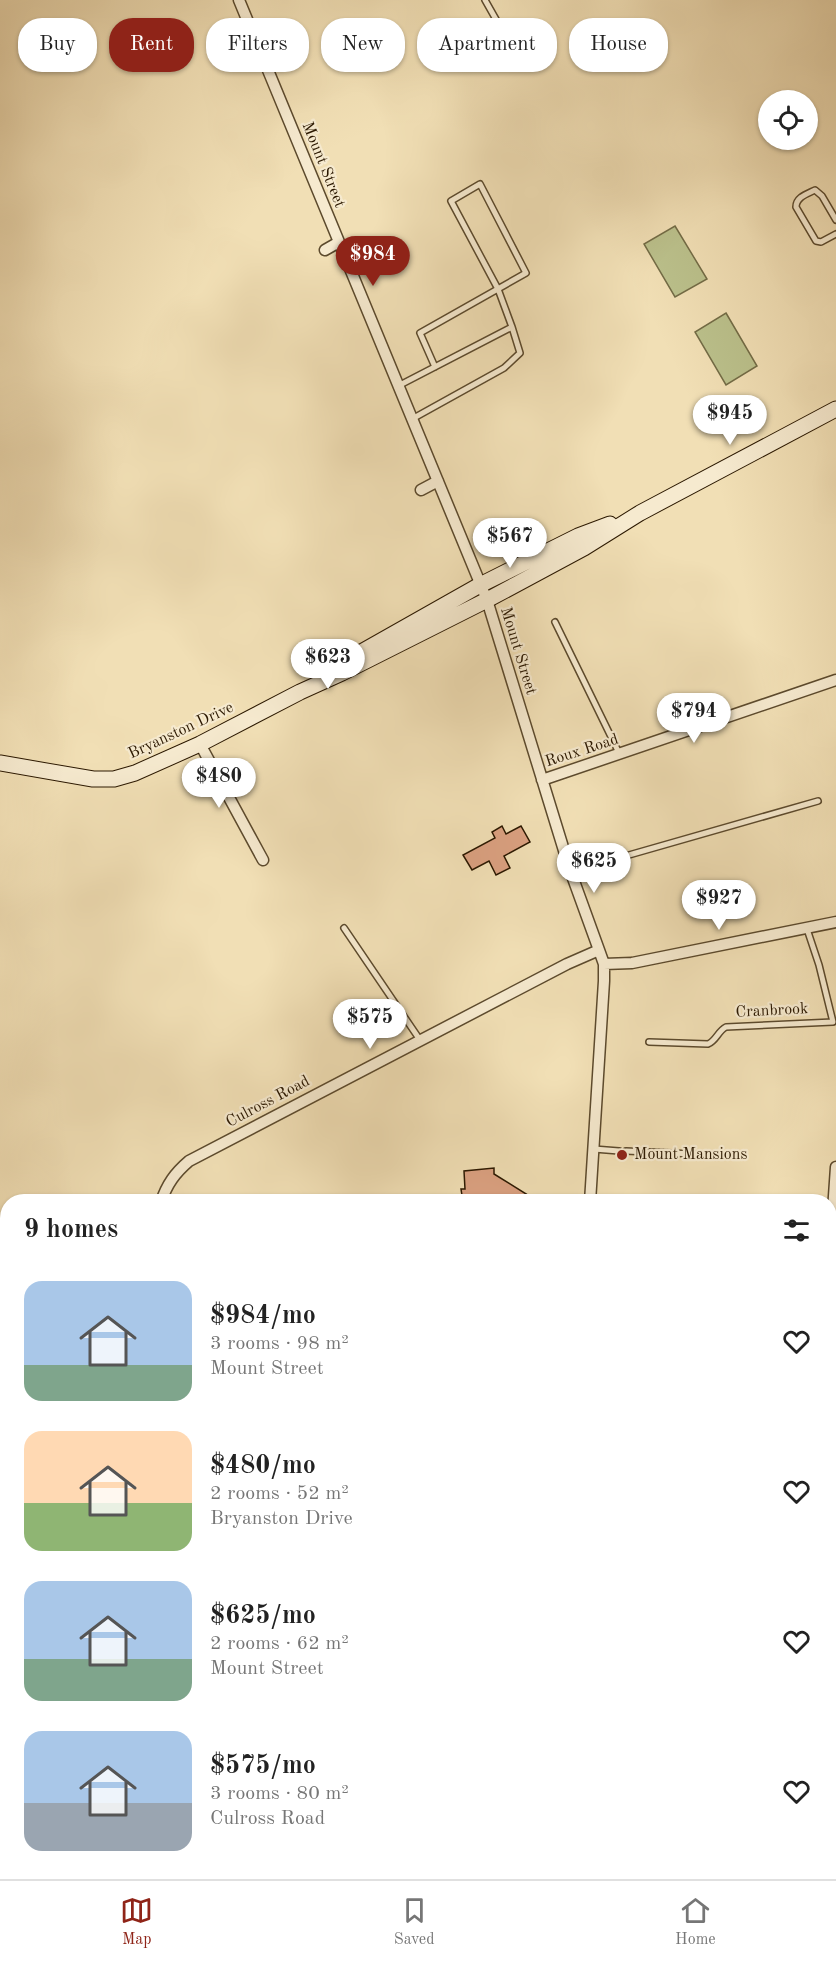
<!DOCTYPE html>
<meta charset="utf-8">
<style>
:root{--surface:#fff;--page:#f6f6f6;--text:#222;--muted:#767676;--line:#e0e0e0;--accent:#8f2418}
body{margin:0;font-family:"Old Standard TT",serif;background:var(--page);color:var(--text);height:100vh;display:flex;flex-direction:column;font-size:22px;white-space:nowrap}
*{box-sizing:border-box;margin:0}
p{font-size:20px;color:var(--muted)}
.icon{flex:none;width:33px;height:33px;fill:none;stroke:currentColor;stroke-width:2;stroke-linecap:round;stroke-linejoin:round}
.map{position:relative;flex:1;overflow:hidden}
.side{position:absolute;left:0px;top:1194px;width:837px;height:686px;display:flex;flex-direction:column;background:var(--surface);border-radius:24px 24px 0 0;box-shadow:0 2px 4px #0004}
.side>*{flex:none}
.hud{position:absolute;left:18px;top:18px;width:801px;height:54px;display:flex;gap:12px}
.fabs{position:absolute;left:758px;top:90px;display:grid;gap:12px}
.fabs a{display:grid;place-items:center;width:60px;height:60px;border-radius:50%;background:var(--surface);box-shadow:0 2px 4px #0004;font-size:30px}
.price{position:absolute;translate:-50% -51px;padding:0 14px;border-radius:21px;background:#fff;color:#222;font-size:20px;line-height:39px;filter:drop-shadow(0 2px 3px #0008)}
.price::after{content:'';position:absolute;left:50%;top:36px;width:18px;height:14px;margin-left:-9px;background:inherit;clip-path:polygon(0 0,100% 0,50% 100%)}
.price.current{background:var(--accent);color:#fff}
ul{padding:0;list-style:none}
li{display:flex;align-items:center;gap:18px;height:150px;padding:0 24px}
li span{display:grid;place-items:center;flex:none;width:168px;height:120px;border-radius:18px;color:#555}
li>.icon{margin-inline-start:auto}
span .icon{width:72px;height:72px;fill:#fffc;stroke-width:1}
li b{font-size:26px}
h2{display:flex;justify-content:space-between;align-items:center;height:72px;padding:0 24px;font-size:26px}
.chip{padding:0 21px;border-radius:24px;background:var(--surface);box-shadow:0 2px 4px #0004;font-size:21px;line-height:54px}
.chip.current{background:var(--accent);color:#fff}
.dock{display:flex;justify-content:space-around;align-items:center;height:84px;border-top:2px solid var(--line);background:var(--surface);font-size:16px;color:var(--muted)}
.dock a{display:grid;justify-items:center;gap:3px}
.dock .current{color:var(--accent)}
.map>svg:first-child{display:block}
</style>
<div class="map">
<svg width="836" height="1879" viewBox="0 0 836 1879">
<rect width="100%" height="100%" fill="#f1dfb5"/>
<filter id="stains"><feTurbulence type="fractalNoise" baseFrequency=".00333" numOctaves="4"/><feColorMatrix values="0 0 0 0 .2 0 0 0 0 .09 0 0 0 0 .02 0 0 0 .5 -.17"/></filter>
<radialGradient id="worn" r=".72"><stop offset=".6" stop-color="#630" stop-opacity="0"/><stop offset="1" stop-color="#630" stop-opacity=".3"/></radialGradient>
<path fill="#bbc18c" stroke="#736c46" stroke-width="1.5" d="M675,226L707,279L675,297L644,244Z
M726,313L757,366L726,385L695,332Z"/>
<path fill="#dba181" stroke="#2b1800" stroke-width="1.5" d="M502,826L506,834L521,826L530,842L504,856L510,868L496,875L489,861L472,870L463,855L495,838L492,832Z
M494,1168V1174L539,1202H463L461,1189H465L464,1171Z"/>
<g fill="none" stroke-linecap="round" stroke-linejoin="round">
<g stroke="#5c4a2d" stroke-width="8">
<path id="service" d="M485,0L502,30
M836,220L822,196L815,190C807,194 796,197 796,207L816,241L821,242L836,234
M435,367L420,333L526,273L480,184L451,201L498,289L512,327
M398,386L512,327L520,353L504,368L412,419
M555,622L619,753
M615,859L818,801
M570,870L606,861
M344,928L420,1040
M649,1042L708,1044C716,1041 718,1031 726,1027L833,1022L819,965L807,929
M594,1149L619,1151
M626,1151L716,1155"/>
</g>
<g stroke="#5c4a2d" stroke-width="13">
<path id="minor" d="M239,0L487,600L570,870L599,950L604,964V981L590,1202
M325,250L339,242
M421,490L438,481
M200,744L263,860
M542,780L836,680
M604,964L632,963L836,922
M161,1202C167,1184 175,1173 189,1161L567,964L599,950
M830,1254L836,1167
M830,1491H836
M830,1815L836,1814
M221,1872L222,1879
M632,1872L633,1879"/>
</g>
<g stroke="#2b1800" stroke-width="17">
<path id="secondary" d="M326,672L480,585L578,536L610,524
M0,763L93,779H114L135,773L200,744L300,692L342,673L487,600L584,548L640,513L836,409"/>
</g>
<use href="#service" stroke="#f6eacf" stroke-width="5"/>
<use href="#minor" stroke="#f6eacf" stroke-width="10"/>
<use href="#secondary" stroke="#f6eacf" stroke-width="15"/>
</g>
<circle fill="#8f2418" stroke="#f6eacf" stroke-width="2" cx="622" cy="1155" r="6"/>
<g text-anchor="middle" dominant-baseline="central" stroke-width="4.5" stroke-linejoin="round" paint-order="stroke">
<g font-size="16" fill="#2b1800" stroke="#f6eacf">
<text transform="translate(323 165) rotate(68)">Mount Street</text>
<text transform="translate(518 651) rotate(73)">Mount Street</text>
<text transform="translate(181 731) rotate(-25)">Bryanston Drive</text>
<text transform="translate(582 751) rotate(-18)">Roux Road</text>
<text transform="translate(772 1011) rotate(-3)">Cranbrook</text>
<text transform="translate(268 1102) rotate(-28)">Culross Road</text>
</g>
<g font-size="16" fill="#2b1800" stroke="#f6eacf" text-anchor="start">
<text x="634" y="1155">Mount Mansions</text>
</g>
</g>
<rect width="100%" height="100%" filter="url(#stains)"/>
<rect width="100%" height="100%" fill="url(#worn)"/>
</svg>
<div class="fabs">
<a><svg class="icon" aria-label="locate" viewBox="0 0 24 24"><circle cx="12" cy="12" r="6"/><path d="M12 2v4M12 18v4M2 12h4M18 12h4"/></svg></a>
</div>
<b class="price current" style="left:373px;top:287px">$984</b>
<b class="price" style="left:730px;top:446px">$945</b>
<b class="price" style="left:510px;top:569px">$567</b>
<b class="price" style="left:328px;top:690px">$623</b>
<b class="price" style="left:694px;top:744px">$794</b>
<b class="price" style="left:219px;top:809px">$480</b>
<b class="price" style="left:594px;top:894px">$625</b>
<b class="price" style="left:719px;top:931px">$927</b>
<b class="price" style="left:370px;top:1050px">$575</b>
<div class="hud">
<a class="chip">Buy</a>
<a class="chip current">Rent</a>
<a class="chip">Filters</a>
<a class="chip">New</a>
<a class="chip">Apartment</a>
<a class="chip">House</a>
</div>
<section class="side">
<h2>9 homes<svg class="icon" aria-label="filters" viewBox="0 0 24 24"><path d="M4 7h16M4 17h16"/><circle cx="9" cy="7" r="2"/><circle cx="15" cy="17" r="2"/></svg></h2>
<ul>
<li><span style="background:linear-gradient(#a9c7e8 70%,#7fa58c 0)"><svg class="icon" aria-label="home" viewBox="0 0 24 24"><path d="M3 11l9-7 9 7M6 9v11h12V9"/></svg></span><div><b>$984/mo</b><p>3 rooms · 98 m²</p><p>Mount Street</p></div><svg class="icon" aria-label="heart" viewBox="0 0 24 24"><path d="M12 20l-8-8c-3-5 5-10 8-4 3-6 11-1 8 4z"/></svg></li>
<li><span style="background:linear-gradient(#ffd9b3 60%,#8fb573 0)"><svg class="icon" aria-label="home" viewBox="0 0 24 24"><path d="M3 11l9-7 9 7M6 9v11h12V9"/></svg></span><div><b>$480/mo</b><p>2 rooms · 52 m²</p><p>Bryanston Drive</p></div><svg class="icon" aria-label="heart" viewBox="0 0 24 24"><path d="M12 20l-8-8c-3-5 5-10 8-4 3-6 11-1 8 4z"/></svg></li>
<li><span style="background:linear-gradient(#a9c7e8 65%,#7fa58c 0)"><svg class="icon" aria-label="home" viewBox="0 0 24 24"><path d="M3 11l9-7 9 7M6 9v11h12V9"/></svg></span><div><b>$625/mo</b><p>2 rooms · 62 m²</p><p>Mount Street</p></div><svg class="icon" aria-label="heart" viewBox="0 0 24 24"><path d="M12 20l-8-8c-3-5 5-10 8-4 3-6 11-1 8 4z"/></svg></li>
<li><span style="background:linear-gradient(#a9c7e8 60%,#9aa5b1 0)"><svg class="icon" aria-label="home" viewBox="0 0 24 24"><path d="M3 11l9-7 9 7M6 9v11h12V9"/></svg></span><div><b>$575/mo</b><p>3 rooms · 80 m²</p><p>Culross Road</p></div><svg class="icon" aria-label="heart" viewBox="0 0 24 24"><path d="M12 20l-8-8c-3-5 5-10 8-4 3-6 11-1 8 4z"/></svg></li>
</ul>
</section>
</div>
<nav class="dock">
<a class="current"><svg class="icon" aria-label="map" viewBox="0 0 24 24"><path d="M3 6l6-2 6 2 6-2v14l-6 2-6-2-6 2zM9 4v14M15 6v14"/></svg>Map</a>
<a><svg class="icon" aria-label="saved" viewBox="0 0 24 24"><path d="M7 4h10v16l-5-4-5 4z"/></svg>Saved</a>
<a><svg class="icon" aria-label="home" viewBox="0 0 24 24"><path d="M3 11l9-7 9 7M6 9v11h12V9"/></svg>Home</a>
</nav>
